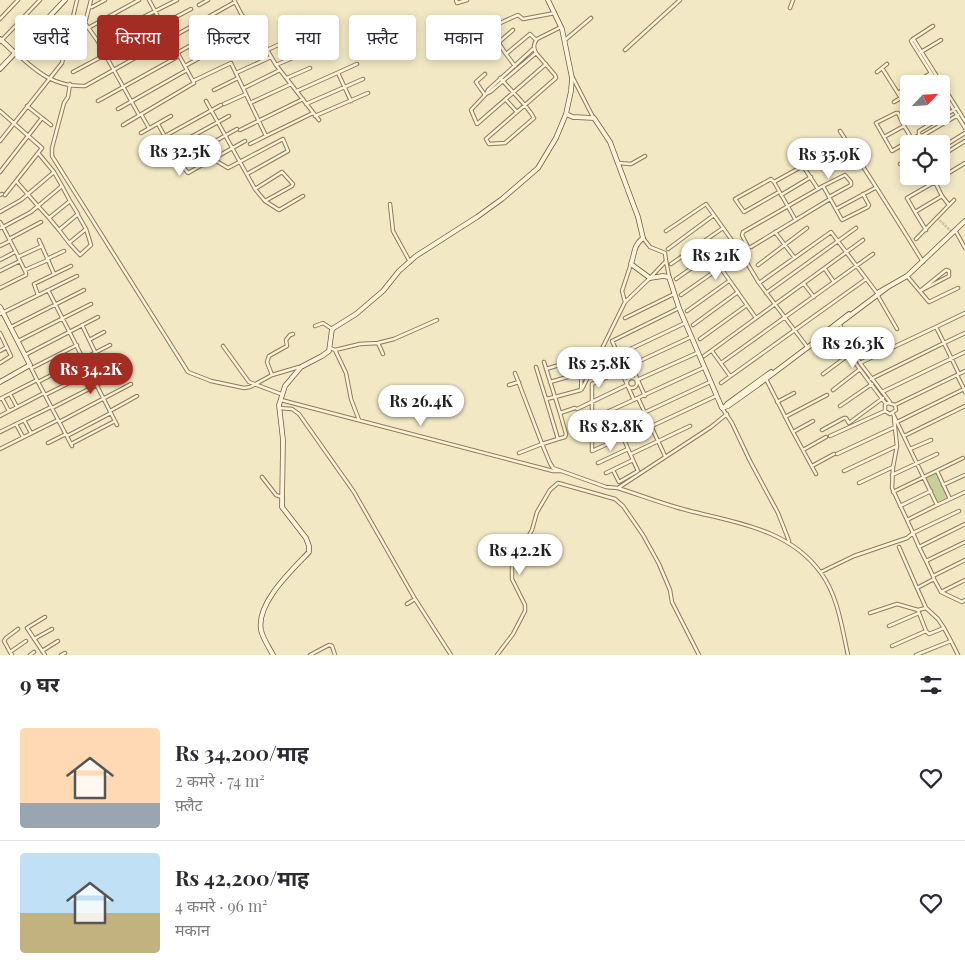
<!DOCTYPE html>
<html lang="hi">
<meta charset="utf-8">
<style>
:root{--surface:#fff;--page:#f7f7f7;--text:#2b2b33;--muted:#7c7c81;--line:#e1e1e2;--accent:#a32c23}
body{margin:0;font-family:"Playfair Display","Noto Sans Devanagari",serif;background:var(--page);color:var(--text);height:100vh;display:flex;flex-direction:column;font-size:19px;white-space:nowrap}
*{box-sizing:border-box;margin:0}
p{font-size:16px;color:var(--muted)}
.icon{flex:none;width:28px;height:28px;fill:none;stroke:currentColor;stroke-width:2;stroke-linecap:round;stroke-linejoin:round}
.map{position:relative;height:655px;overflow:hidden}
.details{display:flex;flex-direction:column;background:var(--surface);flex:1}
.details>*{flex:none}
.hud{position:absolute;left:15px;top:15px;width:500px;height:45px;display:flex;gap:10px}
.needle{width:32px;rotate:65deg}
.buttons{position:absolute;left:900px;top:75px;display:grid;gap:10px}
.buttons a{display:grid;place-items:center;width:50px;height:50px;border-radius:5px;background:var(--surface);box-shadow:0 2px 8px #0003;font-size:25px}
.price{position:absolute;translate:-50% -42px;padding:0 11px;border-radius:18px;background:#fff;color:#222;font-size:16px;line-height:32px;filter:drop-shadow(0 1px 2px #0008)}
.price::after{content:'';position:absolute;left:50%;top:30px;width:15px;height:11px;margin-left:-8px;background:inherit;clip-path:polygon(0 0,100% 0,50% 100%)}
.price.on{background:var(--accent);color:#fff}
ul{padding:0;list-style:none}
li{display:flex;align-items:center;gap:15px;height:125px;padding:0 20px}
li+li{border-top:1px solid var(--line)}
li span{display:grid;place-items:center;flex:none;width:140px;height:100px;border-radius:5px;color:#555}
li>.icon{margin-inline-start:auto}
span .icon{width:60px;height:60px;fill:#fffc;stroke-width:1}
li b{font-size:21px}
h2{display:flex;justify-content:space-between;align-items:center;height:60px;padding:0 20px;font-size:21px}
.chip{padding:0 18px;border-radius:5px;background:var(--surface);box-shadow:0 2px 8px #0003;font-size:18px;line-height:45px}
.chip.on{background:var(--accent);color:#fff}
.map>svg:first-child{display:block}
</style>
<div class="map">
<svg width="965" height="655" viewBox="0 0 965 655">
<rect width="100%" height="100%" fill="#f2e8c4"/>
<path fill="#c6d197" d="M936,473L948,498L938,503L925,478Z"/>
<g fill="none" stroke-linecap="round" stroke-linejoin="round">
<path stroke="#cec3a3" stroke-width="2.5" stroke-dasharray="2.5 1" stroke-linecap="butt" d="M937,218L952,232"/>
<g stroke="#8f7959" stroke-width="4.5">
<path id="street" d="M91,0L85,23L97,40L139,115
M234,0L257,44
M456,0L457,3L467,0
M199,5L208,0
M89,7H92L105,0
M790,8L793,0
M0,19L18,0
M88,28L139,0
M489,28L518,15L523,19L555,13
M913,39L933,26
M98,40L177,0
M565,40L591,18
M912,40H914L965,121
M912,40L911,41L938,84
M442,41L489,28L506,54L530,34L536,40
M0,42L40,0
M498,43L513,30
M533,49L488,90L486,94L490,92L536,53
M267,50L300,35L302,40
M625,50L680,0
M921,52L941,40
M16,53C37,72 54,87 85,86L235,2
M177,53L243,16
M506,54L515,66
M231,57L257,44L263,43L276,65L319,120
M276,65L304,53
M185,66L250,30
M882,68L901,98
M73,72L191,9
M877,72L887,64
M236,73L271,57
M338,73L351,101
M287,78L310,68
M500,78L503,81C513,93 527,105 534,118L505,143L489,144L486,139L556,78L555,75L536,53C533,48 533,44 537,39L561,27
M573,78L593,117
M193,81L231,63L266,136L313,113
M70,84L68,97L64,103L52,148V156L188,372L211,381L244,388L250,387L272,375L299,367
M913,84L931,73
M924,84L934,78
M244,88L280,70
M941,89L965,128
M214,90L238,78
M297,91L357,64
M898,93L909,86
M486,94L471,110L477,124L546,64
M485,95L476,82L485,74
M506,100L517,112
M98,101L179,56
M206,101L255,189L265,201L292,186L293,184L282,172L255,189
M894,102L909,93
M250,103L291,84
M224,104L246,94
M306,104L363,79
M27,106L51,125
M118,109L187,70
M0,111L42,148L5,195
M141,114L149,128
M315,116L368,93
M901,119L909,114
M158,124L179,162L188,173L202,165
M123,125L194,83L149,0
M904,126L912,139
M240,130L303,99
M840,131C868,174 896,218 923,262
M141,133L171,116
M919,135L922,136L958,115
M165,136L221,105
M917,136L921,144
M884,137L876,123L896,113H898L904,126L884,137L892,151L919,135V131L957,108
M0,141L62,63L77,0
M250,144L266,136
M171,148L229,116
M941,148L965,133
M201,149L237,129
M941,156L965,141
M213,159L245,141
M179,162L201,149L208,161L213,159L228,168L283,139L288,151L247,174
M618,163L631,164L645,156
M900,164L909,159
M803,166L818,189
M0,172L42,118
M54,172L62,186L38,206L49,218L70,201L78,214L59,230L69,243L86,229L91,245L80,255L69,243
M942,177L965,163
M907,178L910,176
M774,182L810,162
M62,186L70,201
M823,186L845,175L851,182V185L829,197
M779,192L744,212L735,199L771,179L774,182L795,219
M0,195L2,194
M781,195L811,177
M942,196L949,205
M830,199L751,247H748L742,235L743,232L823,186L842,220L868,207L869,205L863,194
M265,201L279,210L303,196
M390,204L393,231L410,262
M836,209L875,188
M0,212L21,200L54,172L39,154
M915,212L907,198L933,183L936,184L942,196L915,212L926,230
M78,215L86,229
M49,218L59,230
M0,222L3,227L31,212L38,206L16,181
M0,228L3,227L18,256
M955,230L965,248
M666,231L706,204L741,253L759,283L808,348
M775,232L794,257
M9,239L41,222
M916,239L954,200
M0,246L10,241
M668,249L714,215
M47,259L64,251
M0,260L15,252
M48,260L54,274
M666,261L669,276
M631,264L622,291L625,302L650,278L666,261L665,253L650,247L643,238
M671,264L723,228
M758,265L807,228
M720,267L756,318
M825,269L834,282
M25,270L48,260L39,240
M946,270L949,271V276L920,291Z
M0,271L20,261
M907,276L929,302L958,288
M676,279L731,240
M759,283L831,232L877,293
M804,284L814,297
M0,288L26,275V273L18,257L42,246
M48,290L117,425
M766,293L856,228
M38,295L34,284L71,266
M681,295L741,253
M878,296L897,329
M687,311L729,281
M0,314L77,276
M625,318L674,294
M839,323L860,363L890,402
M82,325L95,352
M693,325L738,292
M315,326L323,323L332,329
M11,327L84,290
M833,327L856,364L886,404
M936,327L965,313
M0,333L11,356L0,363
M700,339L747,305
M89,340L104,332
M18,341L91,304
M378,343L394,339L437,320
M223,346L249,382L281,394
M851,347L875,336
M330,348L335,350L360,344L378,343L383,354
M335,350L346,373L351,399L359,420
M0,351L7,347
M712,351L730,376
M25,355L98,317
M704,356L863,240
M721,363L873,254
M860,363L936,327L944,343L871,379
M599,364L685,323
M631,365L691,337
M30,366L38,382L110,345
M536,367L546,399L555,397L544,362
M32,368L77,345
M625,368L612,341L679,308
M546,369L582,358L581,390L555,397L560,413L575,408
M621,371L631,365L645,396
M515,373L542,444L558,439L546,399
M823,374L850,354
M959,374L944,343L965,333
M272,375L267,362L269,356L287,346L286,340L290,335L293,334
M957,375L964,389
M627 383a5 5 0 1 1 10 0a5 5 0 1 1-10 0Z
M766,379L793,432
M637,380L697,353
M38,382L72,446
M550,382L582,373
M721,383L866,279
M509,385L519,382
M582,389L625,302
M833,390L860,369
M882,392L965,352
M10,394L17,407
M45,395L117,359
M2,398L9,411
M638,398L665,456
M0,399L37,380
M281,400L553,471H560
M777,402L794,393
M895,405L896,410L890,414L885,411V405L888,403L895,405L965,371
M840,406L872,384
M52,408L124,371
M279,408L292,409L299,414L354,492L415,599
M722,408L732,423L750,461L778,513L789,541
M577,409L627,385
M110,411L137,396
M0,416L44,393
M785,417L827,395
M592,419L703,368
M24,420L31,433
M813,421L793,432L816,474
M59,422L131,384
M897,422L964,389L965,392
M849,423L883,398
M16,424L23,437
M822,430L844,418H846L849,423
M0,432L51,407
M67,436L111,413
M830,436L885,411
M904,436L965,406
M592,437L710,382
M558,439L565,437L566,434L560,413
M624,439L716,396
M48,443L66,434
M71,444L115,421
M0,449L58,420
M910,449L931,440
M803,450L826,437
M519,453L542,444L550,463L553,468L606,487L618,488L711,427L727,414
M631,454L690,426
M837,454L895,427
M598,463L628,449L623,437L592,451V384L621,371L634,400
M812,466L834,454
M893,467L892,488L907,520
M613,470L619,482L638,471L628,449
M844,471L897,446
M937,471L950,499L965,492
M606,473L633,460
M892,475L937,454
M262,477L276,495L282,497
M859,483L893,467L897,446L894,418
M943,485L965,475
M618,488C643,496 668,506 694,512C740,523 791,531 821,573C838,596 842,628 848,655
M893,492L963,458
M937,505L950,499
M900,506L931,491
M899,547L917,588
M919,547L913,533L959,511
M926,561L919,547L965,524
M821,572L854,556L907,538L913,533L907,520L937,505L893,414
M933,576L926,561L965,542
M934,579L941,592L965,580
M941,592L962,602L965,600
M407,604L415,599L451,655
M926,608L917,588L934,579L933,576L965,560
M918,610L926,608L938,619L944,628
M870,613L897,604L918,610L919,613
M45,617L27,628L45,655
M889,626L919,613L926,631
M34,639L52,629
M892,646L926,631L929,634L944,628L951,641
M42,651L58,641
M10,652L4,641L6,638L18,629
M12,655L10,652L26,641
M30,655L34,652
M61,655L65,653
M310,655L329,645L332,646L335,655
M497,655L513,634L525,611V605L512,579V565L532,530L537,512L550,490L558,483L615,499L623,506L643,535L659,564L670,590L672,602L699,655
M916,655L951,641L958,655"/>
</g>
<g stroke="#705a3c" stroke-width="5.5">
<path id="secondary" d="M0,39L15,53
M0,69L65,0
M566,114L573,117L594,118L610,142L638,217L643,238C633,246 635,253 631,264L650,278L663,276L669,277L679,308L722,408L728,406L759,384L888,287
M879,292L907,276L965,221
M0,307L30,365L0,382
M823,334L849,314
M725,407L727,404L771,372
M273,655C269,647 263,639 261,630C256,603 292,570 309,552V546L306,538L282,507L283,440L279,405L285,386L301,367L322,356L329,351L332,329L356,314L383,291L399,271L416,256L477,217L502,199L538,168L556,138L566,114L571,91L572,78L562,29L548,0"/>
</g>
<use href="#street" stroke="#fcf4d9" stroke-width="2.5"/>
<use href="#secondary" stroke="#fcf4d9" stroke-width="4"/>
</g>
</svg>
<div class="buttons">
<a><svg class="needle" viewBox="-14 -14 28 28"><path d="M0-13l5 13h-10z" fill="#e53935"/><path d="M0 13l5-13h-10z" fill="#7c7c81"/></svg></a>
<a><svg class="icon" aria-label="locate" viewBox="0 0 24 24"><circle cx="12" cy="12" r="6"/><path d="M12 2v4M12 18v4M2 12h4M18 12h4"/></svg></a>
</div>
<b class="price" style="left:180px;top:177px">Rs 32.5K</b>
<b class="price" style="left:829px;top:180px">Rs 35.9K</b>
<b class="price" style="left:716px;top:281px">Rs 21K</b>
<b class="price" style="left:853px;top:369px">Rs 26.3K</b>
<b class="price" style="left:599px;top:389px">Rs 25.8K</b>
<b class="price on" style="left:91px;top:395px">Rs 34.2K</b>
<b class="price" style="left:421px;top:427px">Rs 26.4K</b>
<b class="price" style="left:611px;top:452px">Rs 82.8K</b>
<b class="price" style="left:520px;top:576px">Rs 42.2K</b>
<div class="hud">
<a class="chip">खरीदें</a>
<a class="chip on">किराया</a>
<a class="chip">फ़िल्टर</a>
<a class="chip">नया</a>
<a class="chip">फ़्लैट</a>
<a class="chip">मकान</a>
</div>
</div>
<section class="details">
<h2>9 घर<svg class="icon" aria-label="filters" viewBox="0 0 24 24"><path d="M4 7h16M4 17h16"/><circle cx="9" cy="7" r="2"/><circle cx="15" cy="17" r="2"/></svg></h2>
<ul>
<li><span style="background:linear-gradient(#ffd9b3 75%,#9aa5b1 0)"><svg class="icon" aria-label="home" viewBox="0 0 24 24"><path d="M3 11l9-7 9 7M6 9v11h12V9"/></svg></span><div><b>Rs 34,200/माह</b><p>2 कमरे · 74 m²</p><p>फ़्लैट</p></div><svg class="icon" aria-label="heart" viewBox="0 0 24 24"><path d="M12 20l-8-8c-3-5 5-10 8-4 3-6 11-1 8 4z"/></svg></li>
<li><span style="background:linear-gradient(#bfe0f5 60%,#c2b280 0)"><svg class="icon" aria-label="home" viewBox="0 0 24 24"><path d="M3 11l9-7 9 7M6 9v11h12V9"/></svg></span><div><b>Rs 42,200/माह</b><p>4 कमरे · 96 m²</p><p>मकान</p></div><svg class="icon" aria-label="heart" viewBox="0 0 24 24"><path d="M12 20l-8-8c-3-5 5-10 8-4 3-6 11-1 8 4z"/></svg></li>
</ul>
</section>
